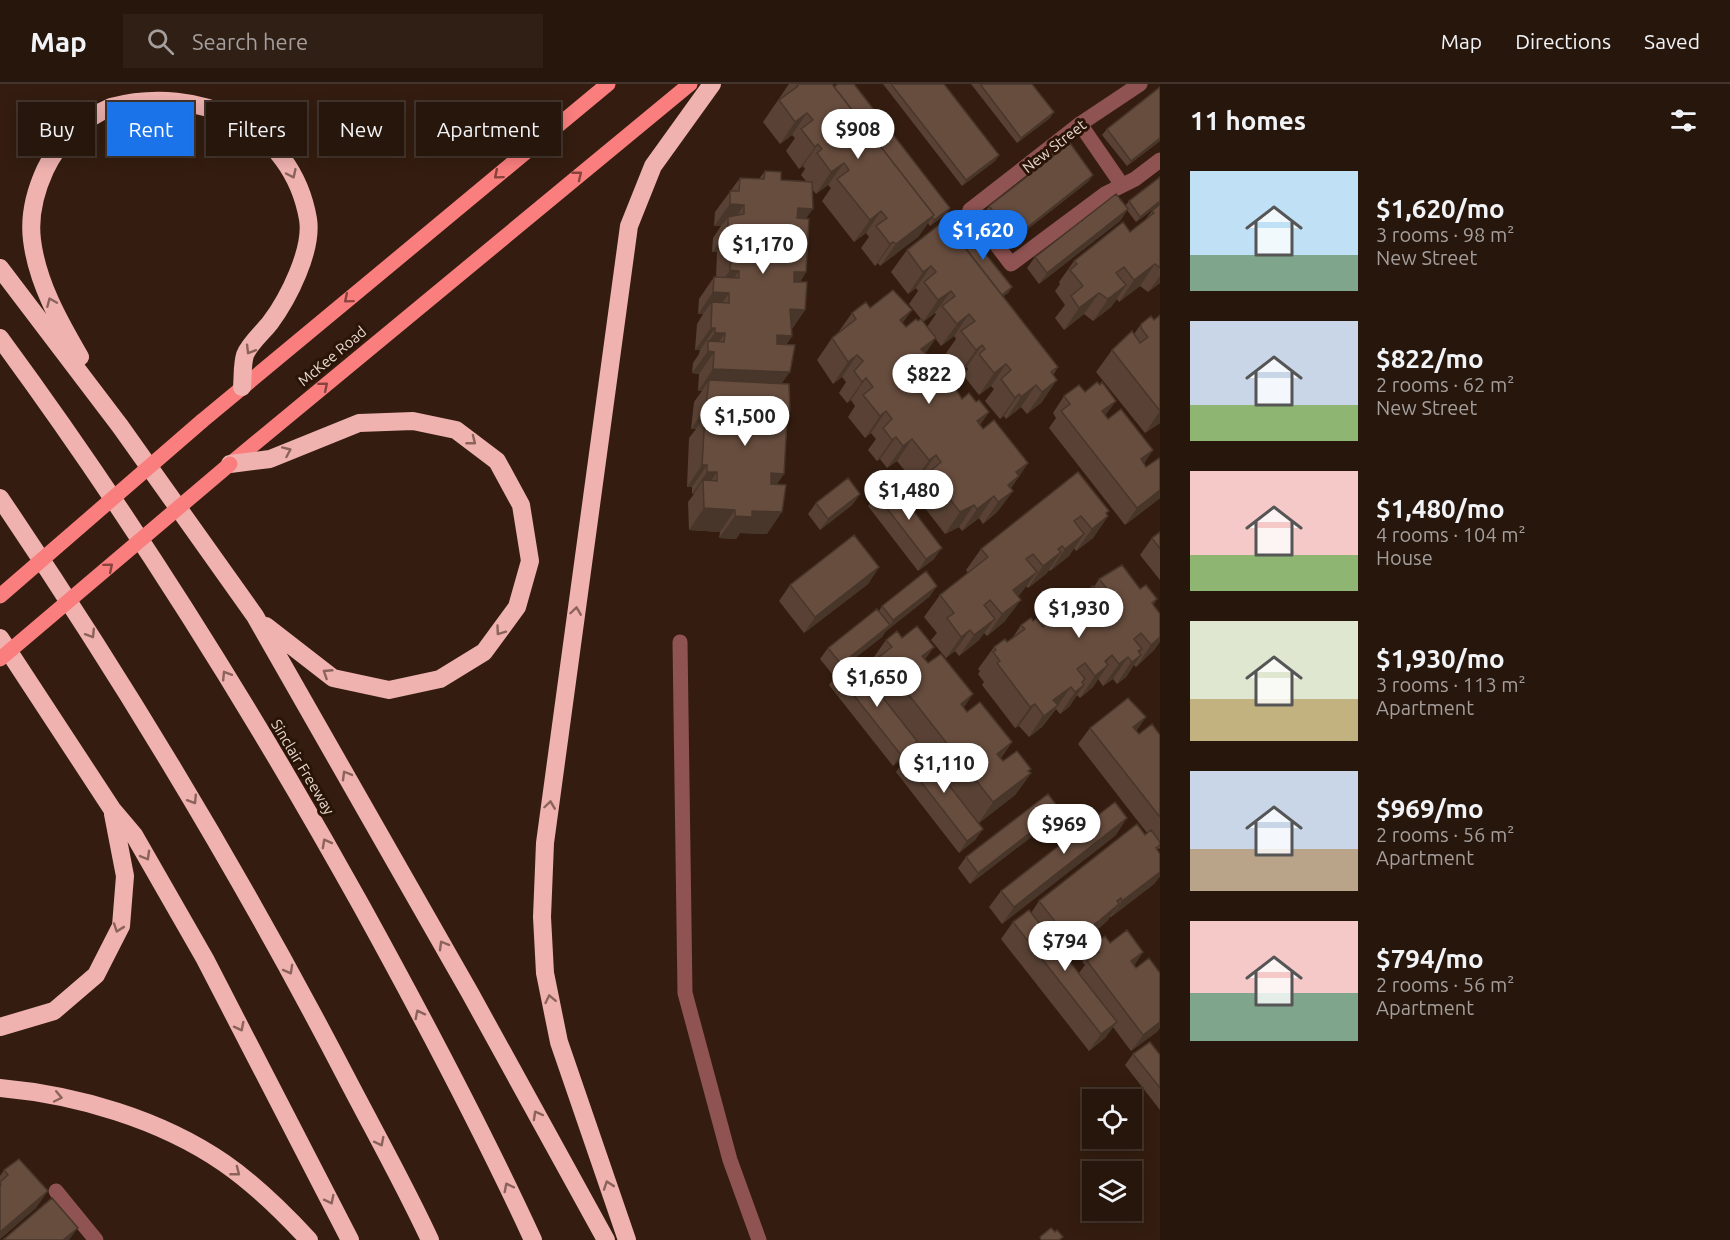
<!DOCTYPE html>
<meta charset="utf-8">
<style>
:root{--surface:#27160c;--page:#2f1f15;--text:#f1f3f6;--muted:#a49f9d;--line:#43352d;--accent:#1a73e8}
body{margin:0;font-family:Ubuntu,sans-serif;background:var(--page);color:var(--text);height:100vh;display:flex;flex-direction:column;font-size:22px;white-space:nowrap}
*{box-sizing:border-box;margin:0}
p{font-size:20px;color:var(--muted)}
.icon{flex:none;width:33px;height:33px;fill:none;stroke:currentColor;stroke-width:2;stroke-linecap:round;stroke-linejoin:round}
.map{position:relative;flex:1;overflow:hidden}
.drawer{display:flex;flex-direction:column;background:var(--surface);width:570px}
.drawer>*{flex:none}
.guide{position:absolute;left:18px;top:18px;width:570px;height:54px;display:flex;gap:12px}
.controls{position:absolute;left:1082px;top:1005px;display:grid;gap:12px}
.controls a{display:grid;place-items:center;width:60px;height:60px;border-radius:0px;background:var(--surface);box-shadow:0 3px 15px #0003,0 0 0 2px var(--line);font-size:30px}
.price{position:absolute;translate:-50% -51px;padding:0 14px;border-radius:21px;background:#fff;color:#222;font-size:20px;line-height:39px;filter:drop-shadow(0 2px 3px #0008)}
.price::after{content:'';position:absolute;left:50%;top:36px;width:18px;height:14px;margin-left:-9px;background:inherit;clip-path:polygon(0 0,100% 0,50% 100%)}
.price.current{background:var(--accent);color:#fff}
ul{padding:0;list-style:none}
li{display:flex;align-items:center;gap:18px;height:150px;padding:0 30px}
li span{display:grid;place-items:center;flex:none;width:168px;height:120px;border-radius:0px;color:#555}
li>.icon{margin-inline-start:auto}
span .icon{width:72px;height:72px;fill:#fffc;stroke-width:1}
li b{font-size:26px}
h2{display:flex;justify-content:space-between;align-items:center;height:72px;padding:0 30px;font-size:26px}
.pill{padding:0 21px;border-radius:0px;background:var(--surface);box-shadow:0 3px 15px #0003,0 0 0 2px var(--line);font-size:21px;line-height:54px}
.pill.current{background:var(--accent);color:#fff}
header{display:flex;align-items:center;gap:36px;box-sizing:border-box;height:84px;padding:0 30px;background:var(--surface);border-bottom:2px solid var(--line)}
header strong{font-size:28px}
nav{display:flex;gap:33px;margin-inline-start:auto;font-size:21px}
.search{width:420px;height:54px;background:var(--page);display:flex;align-items:center;gap:15px;box-sizing:border-box;padding:0 21px;border-radius:0px;color:var(--muted);font-size:22px}
main{display:flex;flex:1;min-height:0}
.map>svg:first-child{display:block}
</style>
<header>
<strong>Map</strong>
<div class="search"><svg class="icon" aria-label="search" viewBox="0 0 24 24"><circle cx="10" cy="10" r="6"/><path d="M15 15l6 6"/></svg>Search here</div>
<nav><a>Map</a><a>Directions</a><a>Saved</a></nav>
</header>
<main>
<div class="map">
<svg width="1160" height="1156" viewBox="0 0 1160 1156">
<rect width="100%" height="100%" fill="#341d10"/>
<g fill="none" stroke-linecap="round" stroke-linejoin="round">
<path stroke="#8f5352" stroke-width="15" d="M1080,40L1122,101
M970,126L1011,180L1105,110L1135,95L1160,76
M680,558L685,909L730,1076L759,1156
M56,1107L96,1156"/>
<path stroke="#8f5352" stroke-width="15" d="M970,126L1080,40L1140,0"/>
<path stroke="#fa7e7e" stroke-width="15" d="M202,337L608,0
M230,380L690,0"/>
<path stroke="#efb2af" stroke-width="18" d="M0,184L120,342L255,532L470,909L606,1156
M0,254C133,435 253,627 362,823C422,932 481,1043 533,1156
M80,273C59,237 37,198 32,156C29,132 35,108 45,86C59,56 81,36 111,23C199,0 292,42 308,135C313,166 288,215 270,239C263,248 249,260 245,271C242,281 243,293 242,303
M230,380L270,375L359,339L413,337L456,346L497,377L521,421L530,477L517,523L484,568L440,595L389,606L333,594L266,542
M0,414C126,600 241,791 345,991C373,1045 404,1100 430,1156
M0,554L112,725L134,751L205,875L350,1156
M0,943L54,927L96,891L121,842L125,792L113,730
M0,1004C77,1011 160,1035 224,1079C256,1101 283,1128 309,1156
M627,1156L559,958L545,889L542,833L545,759L629,142L653,82L712,0"/>
<path stroke="#fa7e7e" stroke-width="15" d="M0,512L202,337
M0,575L230,380"/>
</g>
<path fill="#594235" fill-rule="evenodd" d="M789,0H832L950,124L946,130L930,142L928,139L918,153L880,182L878,179L875,182L861,164L869,153L866,149L854,158L822,117L831,104L828,101L816,110L812,105L806,134V188L800,198L805,226L792,245V252L786,261L782,300L783,336L777,400L767,450L740,449L736,455L719,454L720,448L689,446L688,418L694,410H692V403H687L689,354L696,345H691L694,318L702,307H698L699,290L692,289L693,279L699,270L700,266H695L697,240L703,230H698L699,215L714,193H716L717,168H712L713,154L721,142H714L715,128L740,94L759,95L765,87L781,96L806,97L801,91L805,85L803,82L799,85L786,67L795,54L792,51L780,60L763,38Z
M883,0H944L999,71L995,77L962,102Z
M971,0H1032L1050,34L1017,59Z
M1160,3V57L1127,82L1102,51L1107,45Z
M1089,97L1010,159L985,128L989,122Z
M1129,117L1160,120L1136,138L1127,126L1120,137L1039,200L1027,184L1035,173L1125,122Z
M1160,120V199L1148,208L1140,202L1119,218L1117,215L1111,223L1093,237L1084,230L1064,246L1055,234L1065,221L1055,207L1060,200L1059,198L1074,177L1130,148L1145,136L1152,127Z
M954,149L1012,203L1008,209L1003,212L1058,283L1053,291L1042,318L1027,330L1021,323L1006,335L1004,332L1000,335L985,317L994,305L991,302L979,311L964,292L968,285L967,283L960,288L946,269L956,255L954,252L941,262L935,254L925,269L941,285L931,298L934,302L962,315L976,318L989,328L980,341L983,345L1028,379L1011,404L1013,407L997,428L983,440L979,434L962,447L959,443L945,450L914,410L923,396L920,393L914,398L897,377L887,384L880,375L877,377L868,366L876,355L871,349L865,354L848,333L855,322L851,316L847,319L839,309L846,298L842,293L833,300L817,276L832,254L837,250L852,229L870,224L912,226L902,239L906,243L921,235L909,220L918,207L916,204L908,210L891,188L907,166ZM935,229L936,230L927,243L923,238Z
M1160,231V339L1145,349L1096,288L1112,266L1134,250L1141,240L1154,236Z
M1064,312L1106,332L1160,414L1125,441L1049,344L1056,334L1053,329Z
M1078,388L1108,432L1093,454L1076,467L1074,464L1069,472L1050,487L1049,486L1046,490L1028,504L1026,502L1021,509L1018,512L1005,537L987,552L984,549L979,556L959,572L955,567L946,574L931,556L937,549L924,533L940,511L968,489L966,486L981,465Z
M860,410L852,421L820,446L808,430L816,419Z
M876,410L934,475L918,487L868,422Z
M1160,448V496L1140,471L1152,454Z
M879,483L868,500L804,549L779,517L790,501Z
M1099,495L1140,505L1157,515L1153,521L1155,565L1136,583L1134,581L1126,593L1117,600L1113,595L1103,602L1098,595L1093,603L1080,614L1077,611L1069,623L1060,630L1056,625L1042,643L1029,653L1019,642L1015,644L982,601L984,598L978,590L980,587L978,585L994,563L1007,558L1011,556L1021,541L1033,537L1038,536L1043,528L1073,521L1094,503Z
M937,502L929,513L886,547L882,553L833,591L820,575L828,564L879,527L882,522Z
M902,554L925,575L967,628L1012,658L1001,674L1003,677L1031,685L1029,687L1031,689L1015,711L979,739L983,745L975,756L959,769L896,688L904,676L919,665L915,660L909,669L893,682L829,601L837,590L866,592L873,581L871,577L886,556Z
M1146,633L1136,647L1139,650L1160,651V765L1159,764L1157,766L1160,770V792L1154,800L1111,833H1110L1107,837L1089,853L1064,870L1079,889L1085,881L1082,878L1094,861L1110,859L1143,868L1134,881L1158,947L1131,967L1113,943L1105,954L1089,967L1001,855L1013,838L1031,829L1039,817L1147,749L1078,660L1090,644Z
M1060,726L1052,737L970,800L958,784L966,773Z
M1116,751L1002,840L989,823L1001,807Z
M1133,970L1160,971V1026L1125,981Z
M4,1086L36,1124L0,1155V1092Z"/>
<path fill="#48362b" d="M1054,28L1050,34L1017,59L1021,54Z
M807,29L792,51L780,60L795,38Z
M1160,54V57L1127,82L1131,77Z
M818,60L803,82L799,85L815,63Z
M999,71L995,77L962,102L966,96Z
M844,79L828,101L816,110L831,88Z
M1093,91L1089,97L1010,159L1014,154Z
M1160,117V120L1136,138L1140,133Z
M730,120L744,121L729,143L728,133L721,142H714Z
M798,124L813,125L797,147Z
M950,124L946,130L930,142L934,136Z
M1128,125L1120,137L1039,200L1047,189Z
M881,127L866,149L854,158L870,136Z
M934,131L918,153L880,182L896,160Z
M728,146H733L717,168H712Z
M893,158L878,179L875,182L890,160Z
M1155,180L1140,202L1119,218L1134,196Z
M931,182L916,204L908,210L923,188Z
M730,186L739,187L724,208L729,209L714,231L712,218L703,230H698L713,208H715Z
M794,188H806L791,210Z
M1160,192V199L1148,208Z
M1126,201L1111,223L1093,237L1108,215Z
M1012,203L1008,209L992,221L996,216Z
M951,207L935,229L923,238L938,216Z
M1099,209L1084,230L1064,246L1079,224Z
M790,225L805,226L790,247Z
M912,226L896,248L900,236Z
M969,230L954,252L941,262L957,240Z
M711,244H715L700,266H695Z
M715,249H725L712,268H714L699,290L692,289L708,267V258Z
M777,251L792,252L777,274Z
M936,254L921,276V265Z
M982,261L967,283L960,288L976,266Z
M857,271L842,293L833,300L848,278Z
M1006,280L991,302L979,311L994,289Z
M713,285L790,288L774,310L709,296L702,307H698Z
M941,285L925,307L929,294Z
M866,294L851,316L847,319L862,298Z
M1057,296L1042,318L1027,330L1042,308Z
M1036,301L1021,323L1006,335L1021,313Z
M1019,310L1004,332L1000,335L1015,314Z
M1116,317L1104,333L1102,327Z
M706,323H721L706,345L705,332L696,345H691Z
M775,326L790,327L775,349Z
M886,327L871,349L865,354L880,332Z
M1160,327V339L1145,349Z
M989,328L973,350L977,337Z
M896,353L880,375L877,377L892,356Z
M912,355L897,377L887,384L903,362Z
M1153,366L1142,383L1141,375Z
M936,371L920,393L914,398L929,376Z
M1028,379L1004,413L1013,407L997,428L983,440L998,418L1016,388Z
M702,381H707L692,403H687Z
M707,388H717L704,407L703,396L694,410H692Z
M771,389L784,390L769,412Z
M1160,406V414L1125,441L1137,424Z
M860,410L852,421L820,446L828,435Z
M994,412L979,434L962,447L977,425Z
M974,421L959,443L945,450L960,428Z
M704,424L735,426L720,448L689,446Z
M752,427L782,428L767,450L740,449L736,455L719,454L735,432Z
M1109,427L1101,437L1108,432L1093,454L1076,467L1092,445Z
M1084,450L1069,472L1050,487L1065,465Z
M1062,462L1054,474L1061,468L1046,490L1028,504L1043,482L1058,465Z
M942,464L934,475L918,487L926,475Z
M879,483L868,500L804,549L815,533Z
M1037,488L1021,509L998,528L1013,506Z
M937,502L929,513L886,547L882,553L833,591L841,580L890,542L893,536Z
M1021,516L1005,537L987,552L1002,530Z
M995,535L979,556L959,572L974,551Z
M970,546L955,567L946,574L961,553Z
M1160,553V558L1155,565L1136,583L1151,561Z
M934,563L918,585L922,572Z
M1142,565L1133,578L1141,571L1126,593L1117,600L1138,567Z
M1112,571L1100,588L1108,581L1093,603L1080,614L1105,577Z
M1128,573L1113,595L1103,602L1119,580Z
M1085,595L1078,606L1084,601L1069,623L1060,630L1082,598Z
M1071,603L1042,643L1029,653L1053,616Z
M973,610L958,632L961,620Z
M1035,620L1019,642L1015,644L1030,623Z
M1146,633L1134,650L1133,643Z
M917,657L909,669L893,682L901,671Z
M1012,658L996,680L997,670Z
M1031,685L1024,694L1031,689L1015,711L978,740L993,718Z
M1060,726L1052,737L970,800L978,789Z
M1127,734L1116,751L1002,840L1014,823Z
M983,745L975,756L959,769L967,757Z
M1160,786V792L1154,800L1111,833L1122,817Z
M1121,814L1113,825L1119,820L1107,837L1089,853L1058,874L1070,857Z
M1143,868L1132,885L1131,877Z
M1160,935V944L1158,947L1131,967L1143,951Z
M1117,938L1105,954L1089,967L1101,950Z
M48,1107L36,1124L0,1155V1148Z
M78,1144L69,1156H63Z"/>
<path fill="#674d3e" stroke="#48362b" stroke-width="1.5" d="M797,0H832L934,131L896,160L893,158L890,160L876,142L887,134L881,127L870,136L837,95L849,86L844,79L831,88L817,69L822,65L818,60L815,63L801,45L813,36L807,29L795,38L779,16L798,2Z
M838,0H854L950,124L934,136L932,133L934,131L834,3Z
M891,0H944L999,71L966,96Z
M980,0H1032L1054,28L1021,54Z
M1160,3V54L1131,77L1107,45Z
M1070,59L1093,91L1014,154L989,122Z
M765,87L781,88V96L812,98L813,125L798,124L797,134L809,135L806,188H794V198H807L805,226L790,225L792,252L777,251V260L795,261L790,288L713,285L714,268L708,267V257L724,258L725,249H715V244H711L712,218L729,219V209L713,208L714,193L739,194V187L730,186L733,146H728V133L744,130V121L730,120V107H739L740,94L764,95Z
M1160,93V117L1140,133L1129,117Z
M1116,110L1128,125L1047,189L1035,173Z
M1160,120V184L1155,180L1134,196L1124,183L1116,189L1126,201L1108,215L1099,209L1079,224L1071,212L1083,202L1070,186L1077,180L1074,177L1123,138L1130,148L1154,129L1152,127Z
M944,137L1058,283L1051,288L1057,296L1042,308L1036,301L1021,313L1019,310L1015,314L1001,295L1011,286L1006,280L994,289L979,270L985,265L982,261L976,266L961,247L975,237L969,230L957,240L942,222L955,212L951,207L938,216L924,198L936,188L931,182L923,188L907,166Z
M963,142L1012,203L1002,211L954,149Z
M893,206L912,226L900,236L906,243L916,235L918,237L921,235L936,254L921,265L941,285L929,294L934,302L947,291L962,315L969,309L976,318L979,316L989,328L977,337L983,345L994,336L1028,379L1016,388L1019,392L1008,401L1013,407L998,418L994,412L977,425L974,421L960,428L929,388L941,378L936,371L929,376L912,355L903,362L896,353L892,356L883,344L892,335L886,327L880,332L863,311L873,303L866,294L862,298L854,287L863,277L857,271L848,278L832,254L856,235L852,229L866,218L870,224Z
M1160,231V327L1112,266L1132,247L1140,259L1148,253L1141,244V240L1151,232L1154,236Z
M709,296L789,300L790,327L775,326V336L787,337L784,390L771,389V400L786,401L782,428L752,427V433L735,432V426L704,424L703,396L717,397V388H707V381H702L705,332L720,333L721,323H706Z
M1097,298L1100,301L1102,298L1116,317L1102,327L1108,335L1121,325L1153,366L1141,375L1146,383L1159,374L1160,376V406L1137,424L1061,327L1070,320L1064,312L1079,301L1085,308Z
M1078,388L1109,427L1106,429L1108,432L1092,445L1081,432L1074,437L1084,450L1065,465L1062,462L1058,465L1061,468L1043,482L1033,470L1026,475L1037,488L1013,506L1021,516L1002,530L990,516L984,521L995,535L974,551L970,546L961,553L947,534L954,529L940,511L988,473L981,465Z
M848,394L860,410L828,435L816,419Z
M892,399L942,464L926,475L876,410Z
M1160,448V465L1152,454Z
M854,451L879,483L815,533L790,501Z
M1122,481L1140,505L1146,501L1157,515L1152,519L1160,530V553L1151,561L1141,549L1134,555L1142,565L1138,567L1141,571L1132,578L1128,573L1119,580L1112,571L1105,577L1108,581L1095,592L1085,579L1077,585L1085,595L1082,598L1084,601L1075,608L1071,603L1053,616L1058,621L1044,632L1035,620L1030,623L997,579L1000,577L993,568L996,566L994,563L1005,555L1007,558L1025,545L1021,541L1031,534L1033,537L1036,535L1043,543L1050,537L1043,528L1066,511L1073,521L1093,502L1101,513L1109,507L1099,495Z
M926,487L937,502L893,536L882,522Z
M877,525L890,541L841,580L828,564Z
M917,542L934,563L922,572L928,579L941,570L973,610L961,620L967,628L980,618L1012,658L997,670L1003,677L1017,667L1031,685L1028,687L1031,689L993,718L879,573L892,563L886,556L897,547L902,554Z
M854,577L917,657L901,671L837,590Z
M1128,614L1146,633L1133,643L1139,650L1152,640L1160,651V733L1090,644Z
M920,664L983,745L967,757L904,676Z
M1048,710L1060,726L978,789L966,773Z
M1115,718L1127,734L1014,823L1001,807Z
M1137,740L1145,751L1151,746L1160,758V761L1156,764L1160,770V788L1122,817L1121,814L1117,817L1119,820L1100,836L1070,857L1039,817Z
M1029,826L1117,938L1101,950L1013,838Z
M1127,846L1143,868L1131,877L1136,884L1149,874L1160,889V938L1143,951L1087,877L1099,868L1094,861L1105,852L1110,859Z
M1150,958L1160,971V1004L1133,970Z
M19,1075L48,1107L0,1148V1102L1,1101L0,1098L8,1091L4,1086Z
M52,1114L78,1144L63,1156H3Z
M1051,1144L1055,1148L1057,1146L1063,1153L1059,1156H1041L1040,1153Z"/>
<defs><path id="oneway-chevron" d="M-2-3.5L2.5 0L-2 3.5" fill="none" stroke-width="1.6" stroke-linecap="round" stroke-linejoin="round" transform="scale(1.5)"/></defs>
<g stroke="#8c635b">
<use href="#oneway-chevron" transform="translate(292 90) rotate(65)"/>
<use href="#oneway-chevron" transform="translate(51 218) rotate(-113)"/>
<use href="#oneway-chevron" transform="translate(250 266) rotate(121)"/>
<use href="#oneway-chevron" transform="translate(472 357) rotate(38)"/>
<use href="#oneway-chevron" transform="translate(287 367) rotate(-24)"/>
<use href="#oneway-chevron" transform="translate(576 527) rotate(-82)"/>
<use href="#oneway-chevron" transform="translate(500 547) rotate(126)"/>
<use href="#oneway-chevron" transform="translate(91 550) rotate(58)"/>
<use href="#oneway-chevron" transform="translate(327 589) rotate(-147)"/>
<use href="#oneway-chevron" transform="translate(226 591) rotate(-122)"/>
<use href="#oneway-chevron" transform="translate(346 691) rotate(-120)"/>
<use href="#oneway-chevron" transform="translate(193 716) rotate(58)"/>
<use href="#oneway-chevron" transform="translate(550 721) rotate(-82)"/>
<use href="#oneway-chevron" transform="translate(326 759) rotate(-119)"/>
<use href="#oneway-chevron" transform="translate(146 772) rotate(60)"/>
<use href="#oneway-chevron" transform="translate(118 844) rotate(109)"/>
<use href="#oneway-chevron" transform="translate(443 861) rotate(-120)"/>
<use href="#oneway-chevron" transform="translate(289 886) rotate(61)"/>
<use href="#oneway-chevron" transform="translate(550 915) rotate(-102)"/>
<use href="#oneway-chevron" transform="translate(419 930) rotate(-117)"/>
<use href="#oneway-chevron" transform="translate(240 943) rotate(63)"/>
<use href="#oneway-chevron" transform="translate(58 1013) rotate(12)"/>
<use href="#oneway-chevron" transform="translate(537 1031) rotate(-119)"/>
<use href="#oneway-chevron" transform="translate(380 1058) rotate(63)"/>
<use href="#oneway-chevron" transform="translate(236 1088) rotate(38)"/>
<use href="#oneway-chevron" transform="translate(608 1101) rotate(-109)"/>
<use href="#oneway-chevron" transform="translate(508 1103) rotate(-117)"/>
<use href="#oneway-chevron" transform="translate(330 1116) rotate(63)"/>
</g>
<g stroke="#87443d">
<use href="#oneway-chevron" transform="translate(498 91) rotate(140)"/>
<use href="#oneway-chevron" transform="translate(578 91) rotate(-39)"/>
<use href="#oneway-chevron" transform="translate(348 215) rotate(140)"/>
<use href="#oneway-chevron" transform="translate(324 302) rotate(-40)"/>
<use href="#oneway-chevron" transform="translate(109 483) rotate(-40)"/>
</g>
<g text-anchor="middle" dominant-baseline="central" stroke-width="6" stroke-linejoin="round" paint-order="stroke">
<g font-size="15" fill="#e9d9d1" stroke="#291407">
<text transform="translate(1054 62) rotate(-38)">New Street</text>
<text transform="translate(332 272) rotate(-40)">McKee Road</text>
<text transform="translate(303 683) rotate(59)">Sinclair Freeway</text>
</g>
</g>
</svg>
<div class="controls">
<a><svg class="icon" aria-label="locate" viewBox="0 0 24 24"><circle cx="12" cy="12" r="6"/><path d="M12 2v4M12 18v4M2 12h4M18 12h4"/></svg></a>
<a><svg class="icon" aria-label="layers" viewBox="0 0 24 24"><path d="M12 4l9 5-9 5-9-5zM3 14l9 5 9-5"/></svg></a>
</div>
<b class="price" style="left:858px;top:76px">$908</b>
<b class="price current" style="left:983px;top:177px">$1,620</b>
<b class="price" style="left:763px;top:191px">$1,170</b>
<b class="price" style="left:929px;top:321px">$822</b>
<b class="price" style="left:745px;top:363px">$1,500</b>
<b class="price" style="left:909px;top:437px">$1,480</b>
<b class="price" style="left:1079px;top:555px">$1,930</b>
<b class="price" style="left:877px;top:624px">$1,650</b>
<b class="price" style="left:944px;top:710px">$1,110</b>
<b class="price" style="left:1064px;top:771px">$969</b>
<b class="price" style="left:1065px;top:888px">$794</b>
<div class="guide">
<a class="pill">Buy</a>
<a class="pill current">Rent</a>
<a class="pill">Filters</a>
<a class="pill">New</a>
<a class="pill">Apartment</a>
</div>
</div>
<section class="drawer">
<h2>11 homes<svg class="icon" aria-label="filters" viewBox="0 0 24 24"><path d="M4 7h16M4 17h16"/><circle cx="9" cy="7" r="2"/><circle cx="15" cy="17" r="2"/></svg></h2>
<ul>
<li><span style="background:linear-gradient(#bfe0f5 70%,#7fa58c 0)"><svg class="icon" aria-label="home" viewBox="0 0 24 24"><path d="M3 11l9-7 9 7M6 9v11h12V9"/></svg></span><div><b>$1,620/mo</b><p>3 rooms · 98 m²</p><p>New Street</p></div></li>
<li><span style="background:linear-gradient(#c9d6e8 70%,#8fb573 0)"><svg class="icon" aria-label="home" viewBox="0 0 24 24"><path d="M3 11l9-7 9 7M6 9v11h12V9"/></svg></span><div><b>$822/mo</b><p>2 rooms · 62 m²</p><p>New Street</p></div></li>
<li><span style="background:linear-gradient(#f6c9c9 70%,#8fb573 0)"><svg class="icon" aria-label="home" viewBox="0 0 24 24"><path d="M3 11l9-7 9 7M6 9v11h12V9"/></svg></span><div><b>$1,480/mo</b><p>4 rooms · 104 m²</p><p>House</p></div></li>
<li><span style="background:linear-gradient(#dfe7d0 65%,#c2b280 0)"><svg class="icon" aria-label="home" viewBox="0 0 24 24"><path d="M3 11l9-7 9 7M6 9v11h12V9"/></svg></span><div><b>$1,930/mo</b><p>3 rooms · 113 m²</p><p>Apartment</p></div></li>
<li><span style="background:linear-gradient(#c9d6e8 65%,#b9a48a 0)"><svg class="icon" aria-label="home" viewBox="0 0 24 24"><path d="M3 11l9-7 9 7M6 9v11h12V9"/></svg></span><div><b>$969/mo</b><p>2 rooms · 56 m²</p><p>Apartment</p></div></li>
<li><span style="background:linear-gradient(#f6c9c9 60%,#7fa58c 0)"><svg class="icon" aria-label="home" viewBox="0 0 24 24"><path d="M3 11l9-7 9 7M6 9v11h12V9"/></svg></span><div><b>$794/mo</b><p>2 rooms · 56 m²</p><p>Apartment</p></div></li>
</ul>
</section>
</main>
